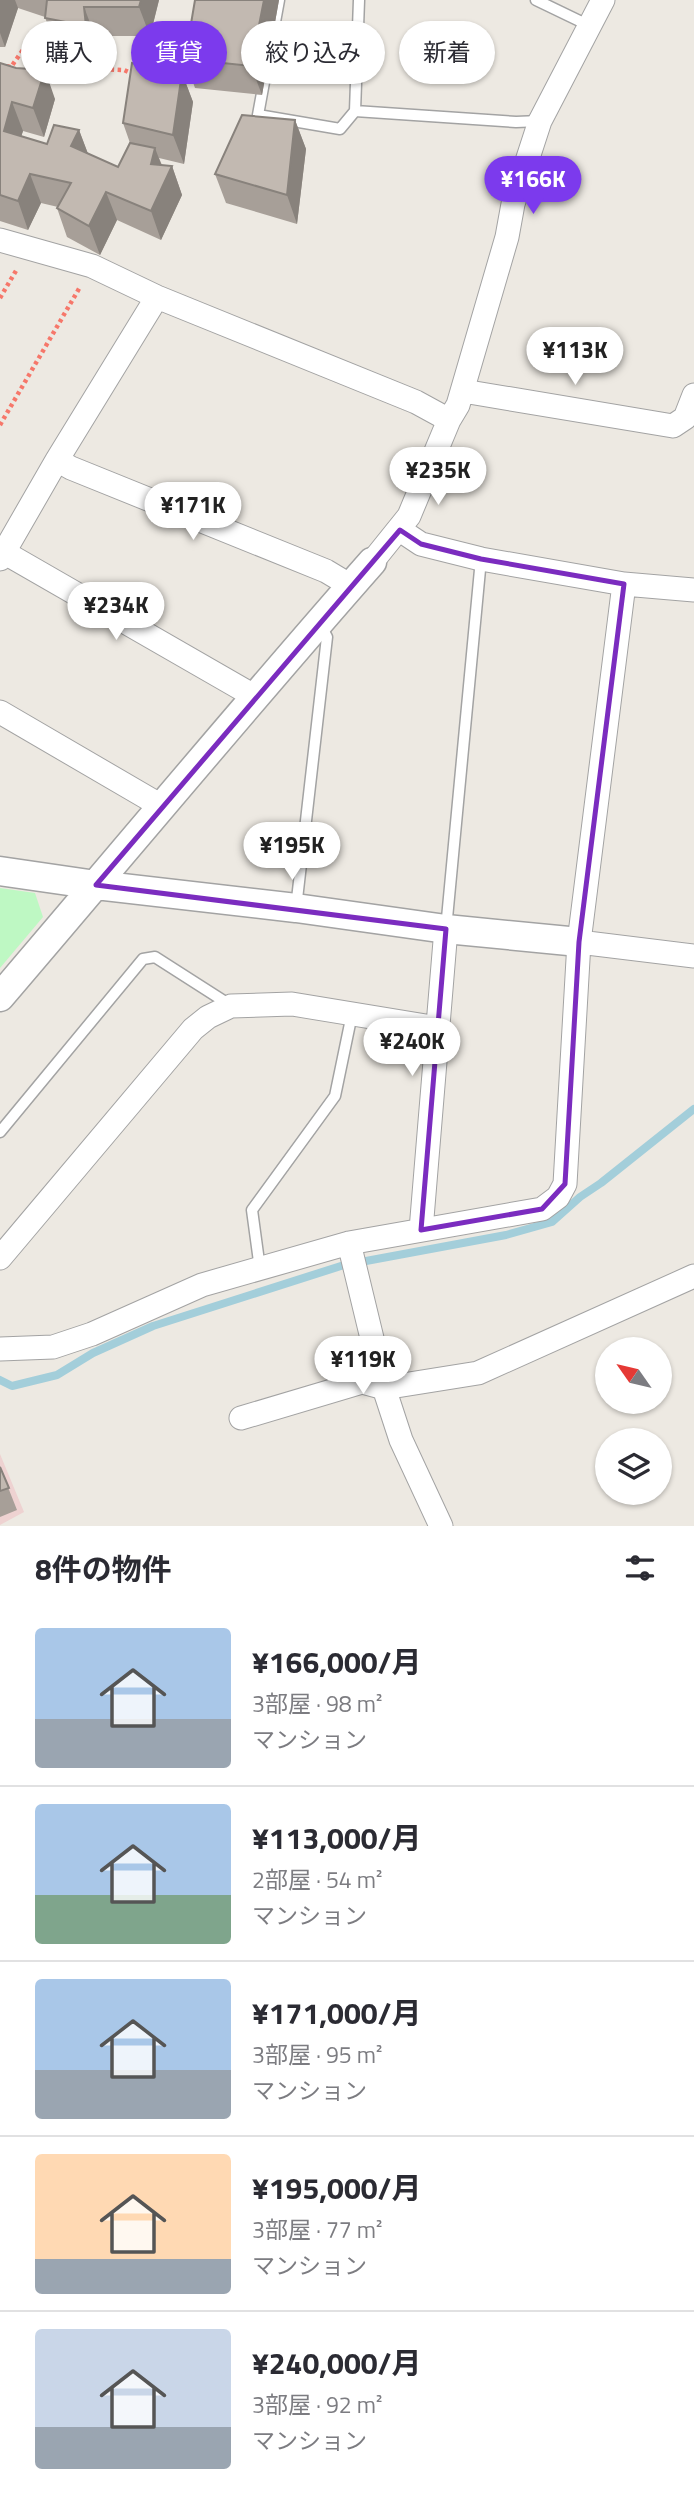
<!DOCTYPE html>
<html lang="ja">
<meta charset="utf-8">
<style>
:root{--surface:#fff;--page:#f2f2f3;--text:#2b2b33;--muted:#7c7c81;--line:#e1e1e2;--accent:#7c3aed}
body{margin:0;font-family:"Titillium Web","Noto Sans JP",sans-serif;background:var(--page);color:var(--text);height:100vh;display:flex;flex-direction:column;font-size:26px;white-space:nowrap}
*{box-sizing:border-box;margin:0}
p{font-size:23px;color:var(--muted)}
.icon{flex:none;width:38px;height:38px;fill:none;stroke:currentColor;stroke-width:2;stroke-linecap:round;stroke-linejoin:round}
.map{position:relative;height:1526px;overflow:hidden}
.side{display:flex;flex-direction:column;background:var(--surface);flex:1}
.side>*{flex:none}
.guide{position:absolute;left:21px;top:21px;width:653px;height:63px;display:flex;gap:14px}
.needle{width:46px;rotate:304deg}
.fabs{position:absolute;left:595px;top:1337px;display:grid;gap:14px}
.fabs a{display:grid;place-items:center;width:77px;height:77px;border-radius:50%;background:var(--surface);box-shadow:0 2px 5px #0004;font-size:35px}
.price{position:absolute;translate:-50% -60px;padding:0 16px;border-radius:24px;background:#fff;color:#222;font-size:23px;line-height:46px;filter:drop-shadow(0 2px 4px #0008)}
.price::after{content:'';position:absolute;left:50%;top:42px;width:21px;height:16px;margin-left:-10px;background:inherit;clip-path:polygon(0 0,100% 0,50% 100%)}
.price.current{background:var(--accent);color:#fff}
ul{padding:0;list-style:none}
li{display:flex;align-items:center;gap:21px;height:175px;padding:0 35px}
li+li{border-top:2px solid var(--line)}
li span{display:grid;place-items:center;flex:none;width:196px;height:140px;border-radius:7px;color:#555}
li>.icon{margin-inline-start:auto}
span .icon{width:84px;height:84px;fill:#fffc;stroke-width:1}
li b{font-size:30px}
h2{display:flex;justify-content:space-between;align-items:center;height:84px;padding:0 35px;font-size:30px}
.chip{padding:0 24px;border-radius:32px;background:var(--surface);box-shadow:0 2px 5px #0004;font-size:24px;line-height:63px}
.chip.current{background:var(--accent);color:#fff}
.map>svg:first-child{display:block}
</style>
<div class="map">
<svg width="694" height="1526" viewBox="0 0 694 1526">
<rect width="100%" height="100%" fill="#ede9e2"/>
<path fill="#eed2d1" d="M0,1454L24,1512L0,1525Z"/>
<path fill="#bef8c3" d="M0,888L35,893L43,917L0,968Z"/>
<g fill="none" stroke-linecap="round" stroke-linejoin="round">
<path stroke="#a3ceda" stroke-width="8" d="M366,1261L506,1235L552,1222L580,1197L601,1183L694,1109
M0,1380L12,1386L57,1375L93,1353L153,1326L344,1265"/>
<g stroke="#a3a3a3" stroke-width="13">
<path id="service" d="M279,0L258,115L340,129L355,111
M359,0L355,111L516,122L540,121
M536,0L590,26
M296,908L327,637L320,624
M446,929L481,559
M0,1132L143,959L155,957L230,1005
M260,1269L252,1210L335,1096L352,1014"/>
</g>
<g stroke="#a3a3a3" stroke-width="25">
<path id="minor" d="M0,240L92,266L157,297L416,402L449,420
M463,391L673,426L685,418L694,395
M57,460L71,468L326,571L351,586
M0,550L254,696
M0,559L57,460L157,297
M372,562L409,516L449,420L458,405L507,237L513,204L540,121L603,0
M624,584L694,590
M0,712L163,807
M579,942L694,956
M421,1230L446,929
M349,1243L384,1388L401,1440L441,1526
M0,1258L193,1029L208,1017L231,1006L292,1004L438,1028
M0,1349L53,1347L92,1334L202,1285L349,1243L542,1209L558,1197L565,1184L579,942L624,584L481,559L421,544L400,530
M241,1418L362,1382L384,1388L478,1373L694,1276"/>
</g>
<g stroke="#a3a3a3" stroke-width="31">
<path id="tertiary" d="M0,871L96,885L296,908L446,929L579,942
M0,997C124,852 246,705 372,562"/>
</g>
<path stroke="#f6776a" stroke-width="4.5" stroke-dasharray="3.5 3.5" stroke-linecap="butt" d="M0,65L11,67L34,34L42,67L124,70L133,74
M0,298L17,269
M0,425L80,287"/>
<use href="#service" stroke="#fff" stroke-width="10"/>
<use href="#minor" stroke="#fff" stroke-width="23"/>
<use href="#tertiary" stroke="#fff" stroke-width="28"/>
</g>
<path fill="#a79f98" d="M0,0H159L150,36H95L96,55L55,47L45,17L18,8L5,47H0Z
M195,0H279L262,95L195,88L185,59Z
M0,63L55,99L44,137L23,131L21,136L47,144L79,130L88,154L118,167L130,143L123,123L182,73L193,102L184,164L159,158L162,165L172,166L182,195L161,240L117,220L100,255L67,237L57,208L58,207L41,203L28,230L0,221Z
M295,120L306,149L297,224L226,203L215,174Z
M0,1467L17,1510L0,1517Z"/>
<path fill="#88827c" d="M0,0H15L18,8L5,47L0,33Z
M141,0H159L150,36L139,7Z
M264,0H279L262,95L251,66Z
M84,7L95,36L96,55L86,26Z
M45,70L55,99L44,137L33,108Z
M182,73L193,102L184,164L173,135Z
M12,102L23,131L14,160L4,131Z
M295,120L306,149L297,224L287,195Z
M79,130L90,159L71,146Z
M155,148L166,177L172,166L182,195L161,240L151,211V164Z
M30,174L41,203L28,230L18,201Z
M106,192L117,220L100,255L89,226Z"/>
<path fill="#c2b9b1" stroke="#88827c" stroke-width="2" d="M47,0H141L139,7H84L86,26L45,18Z
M195,0H264L251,66L185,59Z
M0,63L16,68L45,70L33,108L12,102L4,131L47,144L54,125L79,130L71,146L118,167L130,143L155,148L151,164L172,166L151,211L106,192L89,226L57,208L71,183L30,174L18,201L0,195Z
M132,63L182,73L173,135L123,123Z
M242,115L295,120L287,195L215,174Z
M0,1467L9,1488L0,1491Z"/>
<path fill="none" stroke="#7b2cbf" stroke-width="5" stroke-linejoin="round" d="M400,530L421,544L481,559L624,584L579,942L565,1184L542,1209L421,1230L446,929L96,885Z"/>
</svg>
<div class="fabs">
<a><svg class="needle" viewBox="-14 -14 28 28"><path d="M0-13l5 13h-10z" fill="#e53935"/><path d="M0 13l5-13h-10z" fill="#7c7c81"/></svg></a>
<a><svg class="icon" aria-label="layers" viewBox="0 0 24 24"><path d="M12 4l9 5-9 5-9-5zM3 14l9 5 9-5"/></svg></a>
</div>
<b class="price current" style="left:533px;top:216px">¥166K</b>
<b class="price" style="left:575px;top:387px">¥113K</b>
<b class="price" style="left:438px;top:507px">¥235K</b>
<b class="price" style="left:193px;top:542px">¥171K</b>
<b class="price" style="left:116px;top:642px">¥234K</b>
<b class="price" style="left:292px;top:882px">¥195K</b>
<b class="price" style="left:412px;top:1078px">¥240K</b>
<b class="price" style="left:363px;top:1396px">¥119K</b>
<div class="guide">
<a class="chip">購入</a>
<a class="chip current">賃貸</a>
<a class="chip">絞り込み</a>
<a class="chip">新着</a>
</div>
</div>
<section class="side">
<h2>8件の物件<svg class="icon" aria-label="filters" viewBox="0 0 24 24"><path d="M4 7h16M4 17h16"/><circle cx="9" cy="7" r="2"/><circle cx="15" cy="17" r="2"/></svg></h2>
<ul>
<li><span style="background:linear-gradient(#a9c7e8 65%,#9aa5b1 0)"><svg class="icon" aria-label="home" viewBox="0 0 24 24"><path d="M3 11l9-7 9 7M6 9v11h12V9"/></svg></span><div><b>¥166,000/月</b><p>3部屋 · 98 m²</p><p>マンション</p></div></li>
<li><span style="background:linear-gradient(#a9c7e8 65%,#7fa58c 0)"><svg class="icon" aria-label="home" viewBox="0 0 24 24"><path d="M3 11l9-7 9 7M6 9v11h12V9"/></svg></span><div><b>¥113,000/月</b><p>2部屋 · 54 m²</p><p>マンション</p></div></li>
<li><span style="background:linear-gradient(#a9c7e8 65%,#9aa5b1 0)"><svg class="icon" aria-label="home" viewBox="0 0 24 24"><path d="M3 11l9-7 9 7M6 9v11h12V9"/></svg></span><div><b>¥171,000/月</b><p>3部屋 · 95 m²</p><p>マンション</p></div></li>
<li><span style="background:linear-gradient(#ffd9b3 75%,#9aa5b1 0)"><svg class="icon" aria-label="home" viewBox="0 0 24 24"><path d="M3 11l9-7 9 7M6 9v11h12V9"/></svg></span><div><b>¥195,000/月</b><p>3部屋 · 77 m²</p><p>マンション</p></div></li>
<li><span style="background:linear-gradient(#c9d6e8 70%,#9aa5b1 0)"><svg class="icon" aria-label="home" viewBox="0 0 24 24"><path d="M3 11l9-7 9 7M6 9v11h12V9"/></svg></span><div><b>¥240,000/月</b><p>3部屋 · 92 m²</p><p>マンション</p></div></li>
</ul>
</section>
